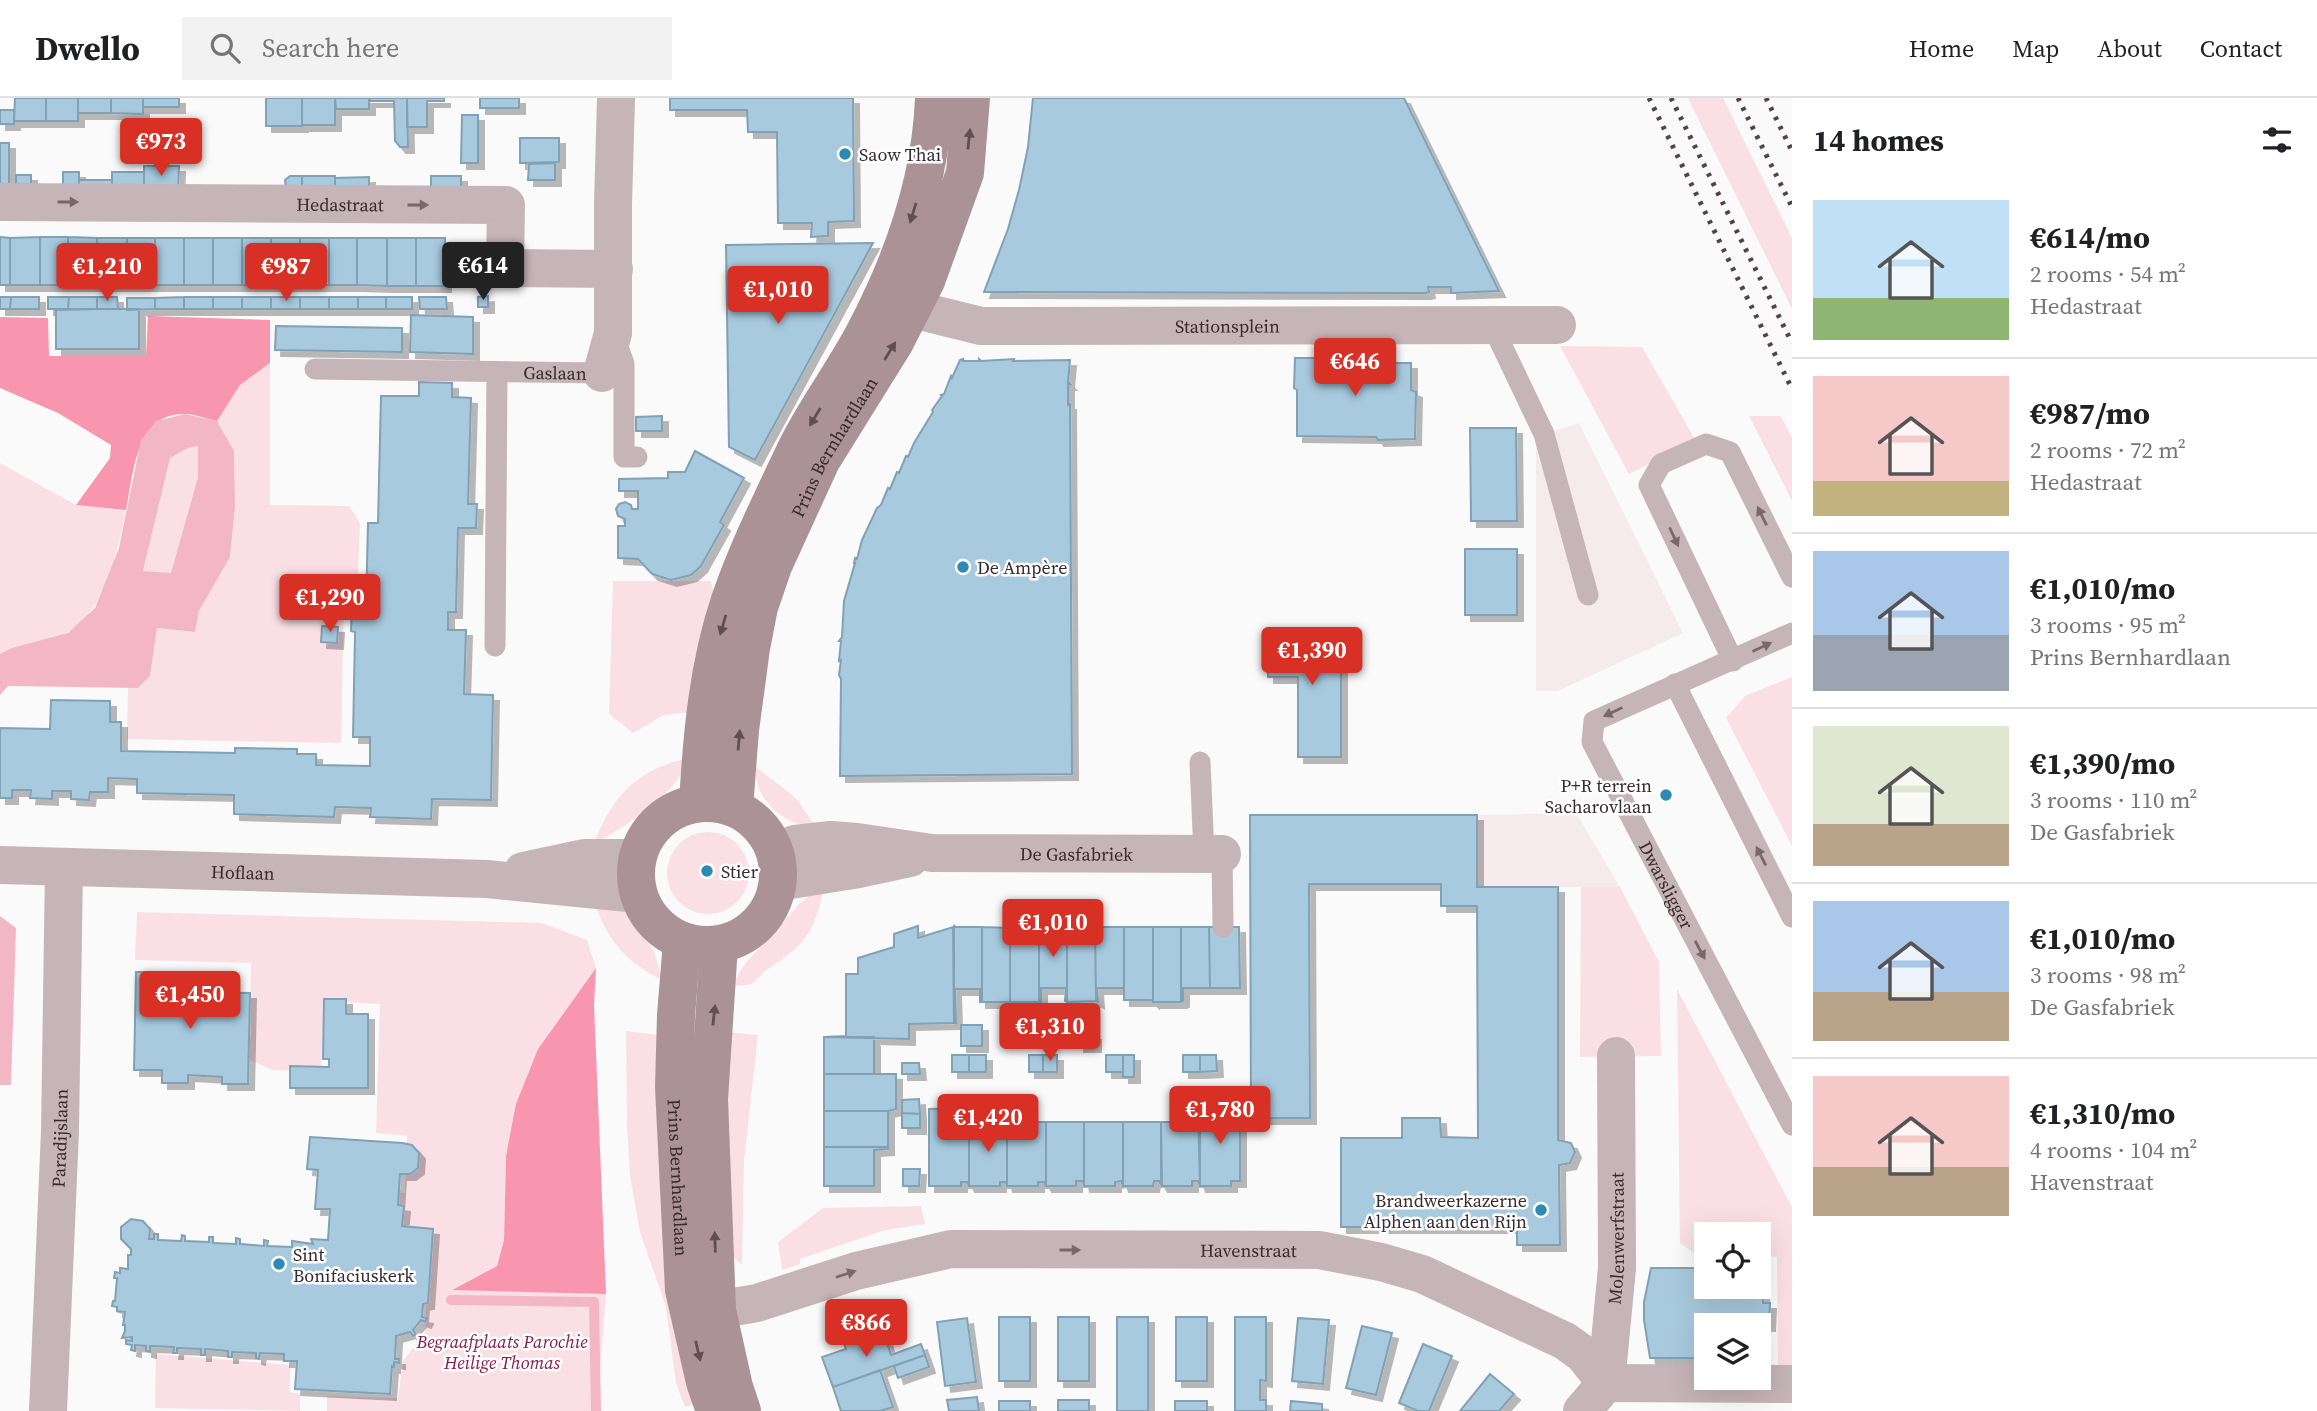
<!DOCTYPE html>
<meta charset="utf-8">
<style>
:root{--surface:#fff;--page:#f2f2f2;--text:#202124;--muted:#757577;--line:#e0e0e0;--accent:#d93025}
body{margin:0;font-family:"Source Serif 4",serif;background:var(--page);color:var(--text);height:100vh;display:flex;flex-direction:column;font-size:26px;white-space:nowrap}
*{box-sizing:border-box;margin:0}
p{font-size:23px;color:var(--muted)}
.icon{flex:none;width:38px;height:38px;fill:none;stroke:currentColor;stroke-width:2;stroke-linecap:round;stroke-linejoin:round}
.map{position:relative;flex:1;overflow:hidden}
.side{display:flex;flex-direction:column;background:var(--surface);width:525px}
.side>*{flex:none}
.tools{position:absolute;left:1694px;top:1124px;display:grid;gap:14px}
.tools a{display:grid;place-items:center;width:77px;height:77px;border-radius:0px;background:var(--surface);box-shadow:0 7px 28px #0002;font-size:35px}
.price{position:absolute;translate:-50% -60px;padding:0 16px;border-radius:7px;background:var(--accent);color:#fff;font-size:23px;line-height:46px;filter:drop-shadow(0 2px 4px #0008)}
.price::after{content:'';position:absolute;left:50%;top:42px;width:21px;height:16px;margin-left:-10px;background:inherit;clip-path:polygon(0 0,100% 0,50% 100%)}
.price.selected{background:#222;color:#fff}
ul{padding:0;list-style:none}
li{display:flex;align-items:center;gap:21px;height:175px;padding:0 21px}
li+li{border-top:2px solid var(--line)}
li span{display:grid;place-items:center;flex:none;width:196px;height:140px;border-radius:0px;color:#555}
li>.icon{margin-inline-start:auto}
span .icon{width:84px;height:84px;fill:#fffc;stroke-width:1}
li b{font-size:30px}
h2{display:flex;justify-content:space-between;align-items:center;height:84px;padding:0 21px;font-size:30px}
header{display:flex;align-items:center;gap:42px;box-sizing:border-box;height:98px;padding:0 35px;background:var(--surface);border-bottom:2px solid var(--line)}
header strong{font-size:33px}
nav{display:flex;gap:38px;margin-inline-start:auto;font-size:24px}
.search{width:490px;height:63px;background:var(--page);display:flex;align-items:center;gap:18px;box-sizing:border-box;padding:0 24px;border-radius:0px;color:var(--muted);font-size:26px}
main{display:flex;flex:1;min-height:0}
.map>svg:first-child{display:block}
</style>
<header>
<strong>Dwello</strong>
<div class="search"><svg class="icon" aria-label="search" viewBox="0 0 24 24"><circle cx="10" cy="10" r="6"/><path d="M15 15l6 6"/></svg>Search here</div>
<nav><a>Home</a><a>Map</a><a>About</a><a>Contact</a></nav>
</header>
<main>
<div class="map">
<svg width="1792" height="1313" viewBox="0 0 1792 1313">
<defs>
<filter id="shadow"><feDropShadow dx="6" dy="6" stdDeviation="0" flood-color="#0004"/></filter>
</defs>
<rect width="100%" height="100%" fill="#fafafa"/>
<path fill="#f5ebed" d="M1579,325L1683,535L1558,593H1536V339Z
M1576,715L1620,789H1477V717Z"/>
<path fill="#fae0e5" d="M1688,0H1723L1792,140V211Z
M1560,248L1642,249L1696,343L1629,376Z
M270,265V407L349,408L360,425L357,501L344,502L341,645L127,641L128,590H138L150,578L157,530L195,534L199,513L230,459L235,409L234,353L217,323L240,287Z
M1749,318H1781L1792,340V403Z
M198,348V379L171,476L143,473L170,360L188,350Z
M0,365L76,407L126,412C119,449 104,516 67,535C50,545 21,546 0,556Z
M613,483H711L717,512L691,614L664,617L633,635L609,616Z
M1792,579V748L1726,620L1745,598Z
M686,661C684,667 682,676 678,681C664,702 617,735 594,745C612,699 637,671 686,661Z
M756,669L796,700L815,728C785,729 753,701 756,669Z
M667 775a41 41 0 1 1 82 0a41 41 0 1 1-82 0Z
M1581,789H1620L1659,864L1661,958L1580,959Z
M820,790L823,792C815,837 802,849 765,873C761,876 758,882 753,885C748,888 738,887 732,888C745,860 761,851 780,828C795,811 800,803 820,790Z
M593,801L623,809L654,853L662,882C623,862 607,841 593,801Z
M137,814L542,825L587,842L596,870L538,951L506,1058L504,1142L497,1168L453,1191L606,1196L597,1313H327V1298L398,1300L403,1263L425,1234L427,1179L376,1095H405L407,1038L376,1035L380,906L324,903L321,974L273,972L249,962L251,865L135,862Z
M1677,891L1792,1109V1267H1778L1777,1159L1759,1158V1136H1706V1158H1698L1680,1145Z
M626,933L659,937L704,1304L685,1309L676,1285L666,1209L640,1134L630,1078L627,1027Z
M725,934L758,937L744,1063L742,1167L728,1155Z
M921,1108L925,1126L885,1132L800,1161V1166L782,1172L778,1144L823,1110Z
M156,1256L290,1267V1294L300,1296V1313L155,1310Z"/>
<path fill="#f896b0" d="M148,218L270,222V265L240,287L217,323C207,321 195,316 185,316C135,315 134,375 126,412L76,407L110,360L111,347L58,315L0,290V219L48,220L49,258H146Z
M596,870L594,907L606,1196L452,1192L497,1168L504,1142L506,1058L516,1006L538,951Z"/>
<path fill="#f3b6c5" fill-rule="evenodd" d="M185,316L217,323L234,353L235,409L230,459L199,513L195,534L157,530L150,578L138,590L8,588L0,597V556L12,550L68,535L95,510L119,450L141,342L156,323ZM198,348V379L171,475L143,473L170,360L188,350Z
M0,818L16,830L11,987H0Z"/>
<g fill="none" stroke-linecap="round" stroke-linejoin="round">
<path stroke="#f3b6c5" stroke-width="10" d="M451,1202L594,1204L596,1313"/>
</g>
<path fill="#a8cade" stroke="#81a1b5" stroke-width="2" filter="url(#shadow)" d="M15,0H46V23H14Z
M46,0H78V23H46Z
M78,0H111V15H78Z
M111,0H143V16L111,15Z
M143,0H179V9H143Z
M266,0H302V28H266Z
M302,0H335V27H302Z
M335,0H369V11H336Z
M370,0H407L408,49H400L395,43L394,3H370Z
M407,0H444V3H427V29H407Z
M480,0H519V10H480Z
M670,0H853L854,123L828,124V138L811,139L812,125H778L777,34H748L747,12H670Z
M1033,0H1404L1499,193L1451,195V189H1428L1429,194L1425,195L984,194L1008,131L1019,92L1028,49Z
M0,12H14V26H0Z
M462,17H478V65H461Z
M520,40H559V64L520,65Z
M0,45H9V92H0Z
M555,65V82H528L529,66Z
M144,68H179L178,93L144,92Z
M63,74H79V92H63Z
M112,74H144V92L112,93Z
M16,77H31V92L16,91Z
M290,78H302V93L286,92L285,82Z
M302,78H335V93H302Z
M431,78H461V92L431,93Z
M369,79V93H335V80Z
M79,82H112V93L79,92Z
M0,139L10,140V187H0Z
M40,139H68V187H40Z
M40,139V187H10V140Z
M68,139L97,140L98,187H68Z
M97,140H127L126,187H98Z
M127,140H155V187H126Z
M155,140H184V187H155Z
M184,140H213V187H184Z
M213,140H242V187H213Z
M242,140H271V187H242Z
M271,140H300V187H271Z
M300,140H329V187H300Z
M329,140H357V187H329Z
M357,140H387V188L357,187Z
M387,140H416V188H387Z
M416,140H445V188H416Z
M873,145L755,362L729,349L726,147Z
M488,198V209H478V199Z
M0,199H11L10,211H0Z
M11,199H39V211H10Z
M48,199H69L68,211H48Z
M69,199H97V211H68Z
M97,199H117L118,211H97Z
M184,199H213V211H184Z
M184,199V211H155V200Z
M213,199H242V211H213Z
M242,199H271V211H242Z
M271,199H300V211H271Z
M300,199H329V211H300Z
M329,199H358V211H329Z
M358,199H386V211H358Z
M386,199H412V211H386Z
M419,199H446L447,211H420Z
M127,200H155V211L127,212Z
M97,211H139V251H56V212Z
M411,217L473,219V256L410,254Z
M276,228L402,230V254L275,252Z
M1295,260H1385L1387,265H1411V292L1416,294L1415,341L1378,342L1376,339L1297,338V292L1294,290Z
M963,261V263H979V261L981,263L1014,261L1013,263L1070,262L1068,284L1070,286H1068V307L1070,306V307L1072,676L840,678L841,581L839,577L841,562L839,563L841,543H839L842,539L844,503L855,465H854L855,460L857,461L862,442L877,410L881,407L888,390L890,391L897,374L899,375L906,358L908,359L914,345L933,314L932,312L942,298L941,297L944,296L951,278L952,280L960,262Z
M419,284L452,285V299L471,300L468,406H477L476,430H458L456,514H448V532H466L464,596L493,597L491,702L432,701L431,721L370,719L371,710L335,709L334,719L234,716V697L137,695V681L108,680V694H90L89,702L71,701V693H52V701L30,700L31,692H12V700H0V630L50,631L51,602L110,603V624H121V653L235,655V650L297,651V656H316V667L370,668V639H353L355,537V534L351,533L352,509H366L368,425H378L381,298H419Z
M662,318V333H636V319Z
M1470,330H1516L1517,423H1471Z
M695,353L744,380L720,424L724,427L701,468L691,477L671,482L652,476L638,461L618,460V428H625V421L618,418L616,411L619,406L625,404L631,407L632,411H638V393H619V381L668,380V374H685Z
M1465,451H1517V517H1465Z
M322,528L338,529L337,545L321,544Z
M1268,535H1341V659H1298V579H1268Z
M1250,717H1477V789H1558V1042L1571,1045L1575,1054L1570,1065L1559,1067L1560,1147H1517V1129H1341V1040H1402V1020H1440L1441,1039L1478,1040L1477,808H1441V786H1309L1310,1020H1251Z
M954,827L955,829H982V904H980V891H955L956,925H954Z
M918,828V840L953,829L954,925L909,926V941L824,939L846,938V876H858V860L894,849V836Z
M982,829L1010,830V904H982Z
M1039,829V904H1010V830Z
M1039,829H1067V904L1065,903L1066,890H1041V904H1039Z
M1067,829H1095L1096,903L1067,904Z
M1095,829H1124V890H1097L1098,904L1096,903Z
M1124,829H1153V904L1151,902H1124Z
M1153,829H1181V904H1153Z
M1181,829H1209L1210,890H1183V903L1181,904Z
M1209,829H1239L1240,890H1210Z
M136,874H178V894L250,895L248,986H222V979L188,977V985H162V972H134Z
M324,901H346V916H368V990H290V968L329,969V961H323Z
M961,927H982V948H961Z
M1078,936H1095V948H1078Z
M824,939H874V976H824Z
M952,957H969V974H952Z
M969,957H986V974H969Z
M1029,957H1043V974H1029Z
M1043,957H1057V974H1043Z
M1106,957H1123V974H1106Z
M1123,957H1134V979H1123Z
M1183,957H1200V974H1183Z
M1200,957H1216L1217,973L1200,974Z
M902,965H919L920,976H902Z
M824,976H896V1011L888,1013H824Z
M919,1001L920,1016L902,1015V1002Z
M969,1010V1088L967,1084H961V1088H929V1011Z
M1198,1010L1200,1088L1198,1083H1192V1088H1162L1161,1024H1198Z
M1200,1010H1240V1083H1231V1088H1200Z
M824,1013H888V1049H824Z
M902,1015L920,1016V1030H902Z
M969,1024H1007V1088L1006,1084H1000V1088H969Z
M1007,1024H1046V1088L1044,1084H1038V1088H1007Z
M1046,1024H1084V1088L1083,1083H1076V1088H1046Z
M1084,1024H1123V1088L1121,1083L1115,1084V1088H1084Z
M1123,1024H1161V1087L1159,1083H1154L1153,1088H1123Z
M310,1039L402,1045L412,1047L419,1055L418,1070L410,1076H400L398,1107L404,1108L402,1128L433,1131L428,1205L423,1206L422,1219L427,1220L425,1224L421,1222L413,1232L416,1236L413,1238L410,1234L396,1238L395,1261H399V1265L394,1264V1269L392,1268L390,1296L295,1291L297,1263H284V1256L260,1255L259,1261L256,1260V1255L232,1254V1259H228V1253L205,1251V1257H201V1251L177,1250V1255H173L174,1249L150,1248V1254L146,1253V1248L135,1247V1253L131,1252L132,1247L126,1246V1242L132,1243V1239L122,1240L125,1233V1227H123L125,1214L117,1213V1209L112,1208L113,1203H115L117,1180H114L115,1174L120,1175V1170L128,1171V1157H131V1151L121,1141V1129L131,1121L143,1123L150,1131L149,1141H154V1136H158V1142L181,1143L182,1137L185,1138V1143L209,1144V1139H213V1145L236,1146V1140L240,1141V1146L264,1148V1142L268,1143L267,1148L292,1149V1143L313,1146L311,1141L328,1142L330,1111H315L318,1072L307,1071Z
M824,1049H888V1051L874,1052V1088H824Z
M903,1071H920L919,1088H903Z
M1651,1170H1706V1188H1759V1171H1764L1763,1205H1770L1769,1227H1763V1260H1759V1227H1706V1260H1650L1644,1222V1204Z
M999,1219H1030V1283H999Z
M1058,1219H1089V1283H1058Z
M1117,1219H1148V1313H1117Z
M1176,1219H1207V1283H1176Z
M1235,1219H1266V1283L1260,1282V1302H1266V1313H1235Z
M967,1220L976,1284L945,1288L937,1224Z
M1298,1220L1329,1222L1323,1286L1292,1283Z
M1362,1228L1392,1235L1376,1297L1346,1290Z
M868,1237H880L886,1241L891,1257L921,1246L925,1257L833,1289L822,1259L846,1251L844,1246Z
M1423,1246L1452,1258L1429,1313H1418L1399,1305Z
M925,1257L929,1269L898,1280L894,1268Z
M880,1272L893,1309L880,1313H841L833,1289Z
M1490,1276L1514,1296L1499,1313H1460Z
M977,1299L979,1313H949L947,1302Z
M1058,1302H1089V1313H1058Z
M999,1303H1030V1313H999Z
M1175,1303H1207V1313H1175Z
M1291,1303L1322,1306V1313H1290Z"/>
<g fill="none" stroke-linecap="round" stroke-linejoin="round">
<g stroke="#c5b4b8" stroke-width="21">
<path d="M1492,227L1544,336L1588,497"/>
<path d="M616,243L624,266V359H637"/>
<path id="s1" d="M315,271L602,275"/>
<path id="s2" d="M1792,535L1594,623L1592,644L1792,1027"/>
<path d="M495,548L497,274"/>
<path d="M1733,563L1649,387L1661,366L1706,346L1730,354L1792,479"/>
<path d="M1675,586L1792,819"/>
<path d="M1200,664L1204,756"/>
<path d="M1222,756L1223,829"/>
</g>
<g stroke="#c5b4b8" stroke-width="38">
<path id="s3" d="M0,104L506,107L505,170L614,171"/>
<path id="s4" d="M881,201L912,211L981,228L1557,227"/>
<path d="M602,275L613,235V106L616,0"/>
<path id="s5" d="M775,754L795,746L831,742L857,744L932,755L1222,756"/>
<path id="s6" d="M0,767L487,781L638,796"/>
<path d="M523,773L584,760H637"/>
<path d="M778,784L859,771L910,760"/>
<path id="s7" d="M691,1196L717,1212L757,1205L856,1173L951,1151L1319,1152L1381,1164L1422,1176L1565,1243L1583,1256L1606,1285"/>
<path d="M1606,1285L1792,1286"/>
<path id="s8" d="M48,1313L60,1033L64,769"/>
<path id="s9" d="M1582,1313L1606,1285L1617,1170L1616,958"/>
</g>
<g stroke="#ab9297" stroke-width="38">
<circle cx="707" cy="776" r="71"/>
<path d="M698,705C702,636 708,567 730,502C748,450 773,400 796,351C816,310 845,273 866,232C903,161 931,80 934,0"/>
<path id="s10" d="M734,710L740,632L751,550L759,509L773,468L821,363L895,244L926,183L965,75L971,0"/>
<path id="s11" d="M682,844L676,917L674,989L684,1192L705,1284L715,1313"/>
<path d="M719,847L709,1001L717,1212L734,1289L742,1313"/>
</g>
<path stroke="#514447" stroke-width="5" stroke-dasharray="3.5 7" stroke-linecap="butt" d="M1649,0L1792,291
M1671,0L1792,245
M1738,0L1792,109
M1766,0L1792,53"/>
</g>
<defs><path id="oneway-solid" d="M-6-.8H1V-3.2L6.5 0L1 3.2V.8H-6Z" transform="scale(1.75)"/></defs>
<g fill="#614e53">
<use href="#oneway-solid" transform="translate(969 41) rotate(-84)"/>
<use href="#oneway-solid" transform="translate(913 115) rotate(107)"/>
<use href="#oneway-solid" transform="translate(890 253) rotate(-58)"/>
<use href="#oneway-solid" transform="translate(815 319) rotate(121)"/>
<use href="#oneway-solid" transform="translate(723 527) rotate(106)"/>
<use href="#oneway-solid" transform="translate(739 642) rotate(-85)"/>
<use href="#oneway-solid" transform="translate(714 917) rotate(-84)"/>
<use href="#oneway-solid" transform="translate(715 1144) rotate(-92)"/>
<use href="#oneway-solid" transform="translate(698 1253) rotate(77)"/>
</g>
<g fill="#78686c">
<use href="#oneway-solid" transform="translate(68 104)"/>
<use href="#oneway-solid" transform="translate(418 107)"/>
<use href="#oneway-solid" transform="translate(1762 418) rotate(-116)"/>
<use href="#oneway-solid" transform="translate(1674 439) rotate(65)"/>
<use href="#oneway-solid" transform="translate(1762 549) rotate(-25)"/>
<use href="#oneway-solid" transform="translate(1613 614) rotate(155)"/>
<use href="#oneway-solid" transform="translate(1761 758) rotate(-117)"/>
<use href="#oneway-solid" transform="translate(1700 852) rotate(62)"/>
<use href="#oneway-solid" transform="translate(1070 1152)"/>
<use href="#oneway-solid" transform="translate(846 1176) rotate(-18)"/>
</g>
<g fill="#2f89b7" stroke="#fff" stroke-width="2.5">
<circle cx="845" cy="56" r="7"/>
<circle cx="963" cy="469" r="7"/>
<circle cx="1666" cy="697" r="7"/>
<circle cx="707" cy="773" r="7"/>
<circle cx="1541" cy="1112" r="7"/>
<circle cx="279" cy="1166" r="7"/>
</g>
<g text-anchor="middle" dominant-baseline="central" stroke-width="5" stroke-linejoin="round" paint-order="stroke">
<g font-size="18" fill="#392a2e" stroke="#fff" text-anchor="start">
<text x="859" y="56">Saow Thai</text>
<text x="977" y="469">De Ampère</text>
<text x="1652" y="687" text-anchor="end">P+R terrein<tspan x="1652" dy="21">Sacharovlaan</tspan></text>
<text x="721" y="773">Stier</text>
<text x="1527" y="1102" text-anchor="end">Brandweerkazerne<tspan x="1527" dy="21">Alphen aan den Rijn</tspan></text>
<text x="293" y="1156">Sint<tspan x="293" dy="21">Bonifaciuskerk</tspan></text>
</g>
<g font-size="18" fill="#392a2e" stroke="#fff">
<text stroke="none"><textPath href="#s3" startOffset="340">Hedastraat</textPath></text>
<text stroke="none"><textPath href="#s4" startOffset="350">Stationsplein</textPath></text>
<text stroke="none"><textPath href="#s1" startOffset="240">Gaslaan</textPath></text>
<text stroke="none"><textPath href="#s10" startOffset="380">Prins Bernhardlaan</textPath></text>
<text stroke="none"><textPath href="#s5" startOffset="304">De Gasfabriek</textPath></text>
<text stroke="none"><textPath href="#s6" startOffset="243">Hoflaan</textPath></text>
<text stroke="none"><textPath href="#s2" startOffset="399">Dwarsligger</textPath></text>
<text stroke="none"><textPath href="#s8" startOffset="273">Paradijslaan</textPath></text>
<text stroke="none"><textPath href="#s11" startOffset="236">Prins Bernhardlaan</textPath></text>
<text stroke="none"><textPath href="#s9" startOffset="182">Molenwerfstraat</textPath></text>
<text stroke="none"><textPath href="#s7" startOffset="570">Havenstraat</textPath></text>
</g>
<g font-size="18" font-style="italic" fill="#8d1b48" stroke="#fff">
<text x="502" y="1243">Begraafplaats Parochie<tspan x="502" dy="21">Heilige Thomas</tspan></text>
</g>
</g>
</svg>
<div class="tools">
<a><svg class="icon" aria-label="locate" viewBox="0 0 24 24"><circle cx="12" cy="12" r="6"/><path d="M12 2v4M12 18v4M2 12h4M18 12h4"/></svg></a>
<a><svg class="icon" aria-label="layers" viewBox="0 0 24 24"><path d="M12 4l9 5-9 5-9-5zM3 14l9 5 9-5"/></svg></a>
</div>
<b class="price" style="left:161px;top:80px">€973</b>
<b class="price selected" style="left:483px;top:204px">€614</b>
<b class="price" style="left:107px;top:205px">€1,210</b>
<b class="price" style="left:286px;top:205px">€987</b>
<b class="price" style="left:778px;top:228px">€1,010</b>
<b class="price" style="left:1355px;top:300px">€646</b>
<b class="price" style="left:330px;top:536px">€1,290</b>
<b class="price" style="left:1312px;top:589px">€1,390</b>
<b class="price" style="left:1053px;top:861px">€1,010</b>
<b class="price" style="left:190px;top:933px">€1,450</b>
<b class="price" style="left:1050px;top:965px">€1,310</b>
<b class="price" style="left:1220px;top:1048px">€1,780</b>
<b class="price" style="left:988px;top:1056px">€1,420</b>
<b class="price" style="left:866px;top:1261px">€866</b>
</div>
<section class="side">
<h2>14 homes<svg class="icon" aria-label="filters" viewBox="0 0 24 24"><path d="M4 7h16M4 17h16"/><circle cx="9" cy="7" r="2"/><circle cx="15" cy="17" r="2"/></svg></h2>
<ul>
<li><span style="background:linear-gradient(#bfe0f5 70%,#8fb573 0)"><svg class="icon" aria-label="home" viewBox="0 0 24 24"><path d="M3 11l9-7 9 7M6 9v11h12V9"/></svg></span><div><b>€614/mo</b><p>2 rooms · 54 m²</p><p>Hedastraat</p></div></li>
<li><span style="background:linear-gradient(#f6c9c9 75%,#c2b280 0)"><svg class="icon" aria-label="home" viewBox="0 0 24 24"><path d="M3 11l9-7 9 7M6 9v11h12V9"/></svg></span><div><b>€987/mo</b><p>2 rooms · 72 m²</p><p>Hedastraat</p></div></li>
<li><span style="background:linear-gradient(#a9c7e8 60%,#9aa5b1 0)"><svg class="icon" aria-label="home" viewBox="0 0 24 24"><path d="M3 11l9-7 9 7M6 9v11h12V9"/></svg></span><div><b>€1,010/mo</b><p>3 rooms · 95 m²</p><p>Prins Bernhardlaan</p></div></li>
<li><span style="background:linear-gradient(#dfe7d0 70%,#b9a48a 0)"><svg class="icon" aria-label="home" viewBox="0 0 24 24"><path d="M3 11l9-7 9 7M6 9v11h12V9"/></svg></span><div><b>€1,390/mo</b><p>3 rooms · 110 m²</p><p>De Gasfabriek</p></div></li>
<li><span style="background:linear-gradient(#a9c7e8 65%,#b9a48a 0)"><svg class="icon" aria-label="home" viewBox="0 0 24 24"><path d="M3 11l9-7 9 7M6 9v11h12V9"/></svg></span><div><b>€1,010/mo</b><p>3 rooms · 98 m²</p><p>De Gasfabriek</p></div></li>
<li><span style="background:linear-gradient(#f6c9c9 65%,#b9a48a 0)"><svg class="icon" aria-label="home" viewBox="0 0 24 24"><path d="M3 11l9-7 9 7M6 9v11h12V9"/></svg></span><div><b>€1,310/mo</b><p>4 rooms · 104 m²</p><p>Havenstraat</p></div></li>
</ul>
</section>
</main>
